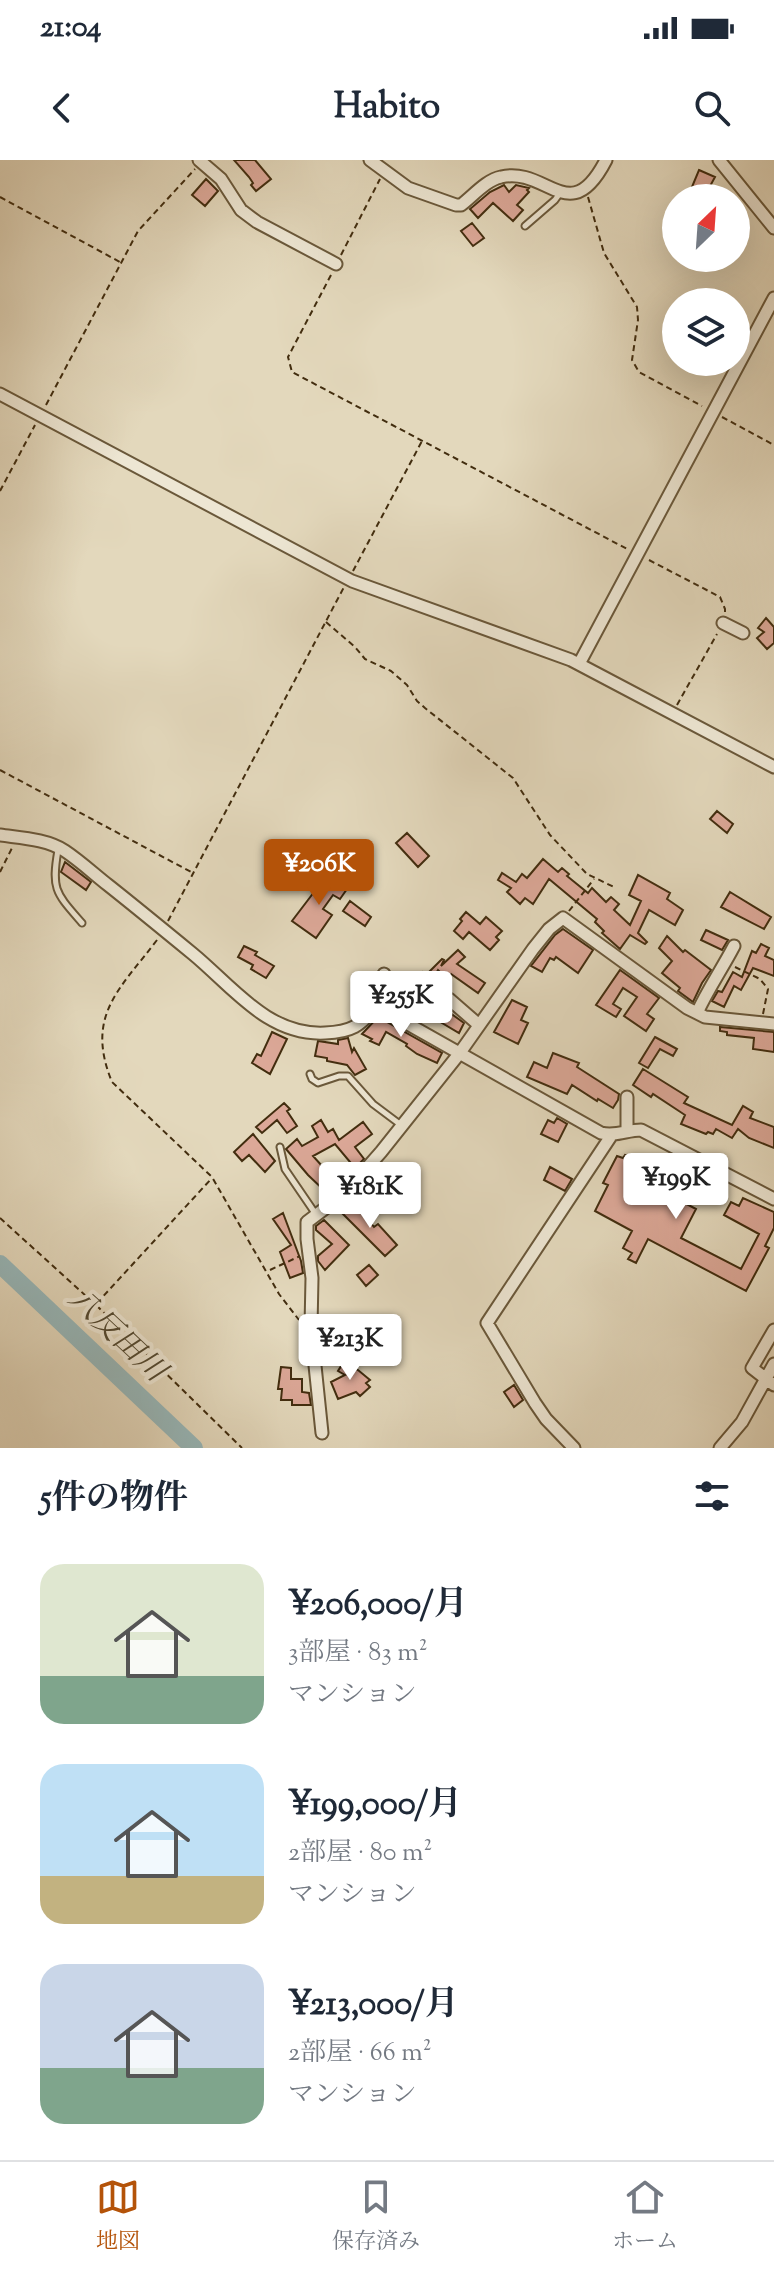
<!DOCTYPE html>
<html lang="ja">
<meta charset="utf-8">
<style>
:root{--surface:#fff;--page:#f6f6f7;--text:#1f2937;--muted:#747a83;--line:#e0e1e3;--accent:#b45309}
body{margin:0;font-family:"Sorts Mill Goudy","Noto Serif JP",serif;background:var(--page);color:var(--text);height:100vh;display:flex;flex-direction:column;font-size:30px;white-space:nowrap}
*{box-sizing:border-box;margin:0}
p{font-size:26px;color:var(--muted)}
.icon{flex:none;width:44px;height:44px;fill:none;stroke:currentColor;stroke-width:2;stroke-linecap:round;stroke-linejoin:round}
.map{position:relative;height:1288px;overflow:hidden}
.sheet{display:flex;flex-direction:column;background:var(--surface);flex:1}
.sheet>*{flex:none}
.needle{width:52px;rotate:25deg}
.buttons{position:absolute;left:662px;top:24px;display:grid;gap:16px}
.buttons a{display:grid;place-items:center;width:88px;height:88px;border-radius:50%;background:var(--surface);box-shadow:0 8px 32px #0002;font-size:40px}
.price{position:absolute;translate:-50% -68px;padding:0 18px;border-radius:8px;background:#fff;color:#222;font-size:26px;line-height:52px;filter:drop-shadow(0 2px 4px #0008)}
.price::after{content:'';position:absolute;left:50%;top:48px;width:24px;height:18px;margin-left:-12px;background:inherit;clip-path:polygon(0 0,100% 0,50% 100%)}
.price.on{background:var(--accent);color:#fff}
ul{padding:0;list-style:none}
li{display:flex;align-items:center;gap:24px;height:200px;padding:0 40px}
li span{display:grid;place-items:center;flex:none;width:224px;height:160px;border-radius:24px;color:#555}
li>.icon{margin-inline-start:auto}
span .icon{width:96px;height:96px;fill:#fffc;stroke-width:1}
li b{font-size:34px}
h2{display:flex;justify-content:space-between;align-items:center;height:96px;padding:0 40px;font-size:34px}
.status{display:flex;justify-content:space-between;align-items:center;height:56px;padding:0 40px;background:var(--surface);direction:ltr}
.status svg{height:22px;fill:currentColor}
header{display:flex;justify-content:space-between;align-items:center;height:104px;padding:0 40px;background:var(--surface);font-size:36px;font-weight:800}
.tabs{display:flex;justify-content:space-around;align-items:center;height:112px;border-top:2px solid var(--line);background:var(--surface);font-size:22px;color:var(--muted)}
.tabs a{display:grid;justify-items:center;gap:4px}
.tabs .on{color:var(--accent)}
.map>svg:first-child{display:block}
</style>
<div class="status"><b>21:04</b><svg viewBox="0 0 49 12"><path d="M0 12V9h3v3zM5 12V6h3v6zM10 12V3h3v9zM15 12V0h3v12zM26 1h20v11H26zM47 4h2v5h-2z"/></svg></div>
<header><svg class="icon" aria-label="back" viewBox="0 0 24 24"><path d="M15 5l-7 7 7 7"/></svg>Habito<svg class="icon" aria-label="search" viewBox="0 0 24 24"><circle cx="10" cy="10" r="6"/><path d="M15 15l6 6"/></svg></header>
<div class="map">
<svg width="774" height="1288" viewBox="0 0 774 1288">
<rect width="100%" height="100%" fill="#e3d8bc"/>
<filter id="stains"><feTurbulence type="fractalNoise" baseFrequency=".0025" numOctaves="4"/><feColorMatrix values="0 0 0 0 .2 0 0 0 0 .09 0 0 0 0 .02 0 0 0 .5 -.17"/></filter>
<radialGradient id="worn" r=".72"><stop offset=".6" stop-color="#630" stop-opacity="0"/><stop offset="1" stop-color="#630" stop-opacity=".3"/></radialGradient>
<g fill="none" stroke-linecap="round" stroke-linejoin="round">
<path stroke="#98b8ba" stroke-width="18" d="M0,1104L194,1288"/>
</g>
<path fill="#dca898" stroke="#422d0f" stroke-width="2" d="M234,0H255L271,19L256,31L251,25L253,23L249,17Z
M699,10L715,17L709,28L730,38H707L698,34L696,38L689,34Z
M206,19L218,31L205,46L192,35Z
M504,25L509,32L516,25L529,28L527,30L529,32L517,45L523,50L513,61L493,43L478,58L470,49L490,32Z
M472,63L484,78L473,86L461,71Z
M766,458L774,467V483L767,489L757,478L764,472L758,468Z
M717,651L733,664L727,673L710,659Z
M407,673L429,696L418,707L396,683Z
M543,699L558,712L562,708L569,714L567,716L588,733L592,728L606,742L611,737L619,744L614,750L630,765L641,741L629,735L638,715L670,733L667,739L683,750L675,765L649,750L638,773L647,782L645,784L630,775L620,789L602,773L604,771L595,762L597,759L549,719L533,744L525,738L520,744L507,732L511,728L498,720L502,713L516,722L522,714L527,718Z
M65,702L91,722L86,730L61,712Z
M327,715L347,729L340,739L333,735L323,749L332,755L316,778L292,761Z
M730,732L771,757L764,769L721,747Z
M350,741L371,757L365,766L343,751Z
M466,752L480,764L486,757L502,771L496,777L499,780L490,790L469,772L463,779L454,771L462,761L460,759Z
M563,769L593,790L578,813L556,797L554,800L550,798L542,812L531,806L555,775Z
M706,770L728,780L722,790L701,780Z
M667,776L683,792L685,790L711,810L702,823L693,842L678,831L680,828L662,813L672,801L659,788Z
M761,784L769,788L765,796L774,800V816L753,808L741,830L734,826L724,847L712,841L718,831L722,832L733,812L742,817L752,791L756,793Z
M244,786L257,792L255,795L274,806L266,818L251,809L253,805L238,797Z
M458,790L465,797L457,804L485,823L478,833L451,814L446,818L438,810L422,837L446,850L464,863L459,873L437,860L439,857L411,842L407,847L398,839L408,826L413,830L423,812L427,814L442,799L444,800L441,806Z
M620,810L659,838L647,854L654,859L646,871L624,856L637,837L623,828L613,844L621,849L616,857L596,845Z
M512,840L527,847L521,860L528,863L518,884L494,872Z
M378,857L442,893L437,903L417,894L406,886L407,884L386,872L379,885L370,881L372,879L362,874Z
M720,867L774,872V892L753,889L754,878L727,875V872L720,871Z
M272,872L287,879L270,914L252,903L257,894L261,896Z
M655,877L677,889L673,896L660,889L648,908L639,903Z
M348,878L352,892L354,888L366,909L355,915L347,905L327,901V898L315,896L318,881L338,884V880Z
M553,893L579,903L577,907L619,934L618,940L613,948L598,939L597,941L572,925L567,934L527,917L534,902L547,908Z
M643,909L688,937L684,943L732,965L743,946L753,952L750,958L774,967V988L749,978L738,969L732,978L716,969L713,974L708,972L706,974L681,964L685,955L653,934L651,937L633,925Z
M284,943L290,949L287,951L297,966L287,973L277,960L262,973L256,967Z
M557,958L567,964L558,982L541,974L548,960L554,963Z
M321,960L328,972L333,969L339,980L363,962L372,974L355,987L364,999L355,1008L335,984L313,996L340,1026L329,1035L308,1015L286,989L297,979L302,986L318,977L312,966Z
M253,974L275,1001L265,1012L249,995L242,1001L234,992Z
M625,995L665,1016L657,1031L679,1043L681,1041L696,1049L681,1078L741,1109L759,1074L724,1055L731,1042L739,1046L743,1038L774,1052V1068L765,1086L769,1088L746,1131L648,1079L636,1103L628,1099L632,1093L623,1088L632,1071L595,1051L608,1025L603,1023L617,996L623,998Z
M550,1007L572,1019L565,1031L544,1020Z
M354,1044L374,1067L378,1064L397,1085L385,1096L342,1053Z
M283,1053L301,1101L303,1113L290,1118L280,1092L291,1085L273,1059Z
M324,1060L349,1085L325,1110L318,1101V1096L332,1084L316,1070V1066Z
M369,1105L378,1115L366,1126L357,1115Z
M340,1165L385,1185L377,1201L353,1189L351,1194L340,1189L342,1184L333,1180Z
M343,1203L358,1210L370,1220L366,1223L370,1227L360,1236L356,1232L338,1239L331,1222L345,1215L338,1211Z
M281,1207L291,1208V1219H302V1232L309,1233L311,1245H292V1240H281L282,1229H278Z
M514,1225L523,1240L514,1247L504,1232Z"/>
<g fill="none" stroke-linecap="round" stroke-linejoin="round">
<g stroke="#6a583a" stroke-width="9">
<path id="service" d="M525,66L555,40L560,33
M58,690C51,730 56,733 82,763
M310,914L312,919L318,923L339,916H348L373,944L401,965
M280,987L285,1009L315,1053"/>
</g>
<g stroke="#6a583a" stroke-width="15">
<path id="minor" d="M199,0L221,19L241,50L257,62L336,104
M370,0L408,28L456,45H461C473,36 486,20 501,17C547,6 570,70 606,0
M719,0L774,68
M0,234L352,421L571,500L774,607
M723,463L743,473
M579,504L774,138
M0,675C21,678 47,679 65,691C80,701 94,714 108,725C137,748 165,771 193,794C233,827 268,876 325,873C351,872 361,866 376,846L601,973C615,977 627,970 641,970L774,1039
M449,839L479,865
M383,850L384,814
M697,853C708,829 722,809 734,786
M627,971V937
M774,1170L752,1208L774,1225
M322,1273L311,1167L312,1118L307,1079V1062L344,1034L381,992L459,894L533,789L549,769L563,758L687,848L705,857L774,864
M574,1288L546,1259L535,1243L487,1163L611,976
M720,1288L742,1262L774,1204"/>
</g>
<path stroke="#422d0f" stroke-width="2" stroke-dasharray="6 4" stroke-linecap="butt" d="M0,37L120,102
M588,37L604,93L637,147L638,160L632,200L639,212L702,246
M341,95L380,19
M331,115L288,197L292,212L629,390
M46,245L138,71L195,9
M722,257L774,285
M0,331L35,265
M649,400L720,437L725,449V453
M353,411L422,281
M326,462L355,487L365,499L391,511L407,525L417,541L425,548L513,618L550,675L587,714L614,727
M677,545L717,474
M0,610L193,713
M0,712L13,686
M569,751L594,719
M168,761L344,427
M157,780C119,830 85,856 112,922L212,1017L279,1134L299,1160
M735,807L760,819L768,829L763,854
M0,1058L96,1145L242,1288
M270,1110L300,1096
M97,1143L212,1018"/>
<use href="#service" stroke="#ede6d3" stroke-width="5"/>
<use href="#minor" stroke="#ede6d3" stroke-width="11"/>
</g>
<g text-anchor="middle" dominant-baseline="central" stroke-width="8" stroke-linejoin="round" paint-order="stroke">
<g font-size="30" font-style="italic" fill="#534931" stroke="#ede6d3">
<text transform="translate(116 1176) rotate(43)">八反田川</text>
</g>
</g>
<rect width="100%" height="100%" filter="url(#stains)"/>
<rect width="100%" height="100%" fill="url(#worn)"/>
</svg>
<div class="buttons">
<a><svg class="needle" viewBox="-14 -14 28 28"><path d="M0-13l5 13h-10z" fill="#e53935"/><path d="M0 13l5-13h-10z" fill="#747a83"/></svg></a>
<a><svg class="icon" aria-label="layers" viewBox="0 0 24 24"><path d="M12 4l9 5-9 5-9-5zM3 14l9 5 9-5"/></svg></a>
</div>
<b class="price on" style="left:319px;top:747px">¥206K</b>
<b class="price" style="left:401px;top:879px">¥255K</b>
<b class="price" style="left:676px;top:1061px">¥199K</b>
<b class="price" style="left:370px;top:1070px">¥181K</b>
<b class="price" style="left:350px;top:1222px">¥213K</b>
</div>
<section class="sheet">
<h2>5件の物件<svg class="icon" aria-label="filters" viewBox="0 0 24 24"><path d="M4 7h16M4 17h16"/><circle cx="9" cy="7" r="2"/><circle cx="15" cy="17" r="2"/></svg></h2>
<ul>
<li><span style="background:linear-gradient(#dfe7d0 70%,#7fa58c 0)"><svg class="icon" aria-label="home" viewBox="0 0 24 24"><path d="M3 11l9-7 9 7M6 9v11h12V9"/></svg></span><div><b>¥206,000/月</b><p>3部屋 · 83 m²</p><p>マンション</p></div></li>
<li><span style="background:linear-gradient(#bfe0f5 70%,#c2b280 0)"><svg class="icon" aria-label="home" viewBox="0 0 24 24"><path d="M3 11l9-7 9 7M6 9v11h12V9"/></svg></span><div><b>¥199,000/月</b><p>2部屋 · 80 m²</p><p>マンション</p></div></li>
<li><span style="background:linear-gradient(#c9d6e8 65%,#7fa58c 0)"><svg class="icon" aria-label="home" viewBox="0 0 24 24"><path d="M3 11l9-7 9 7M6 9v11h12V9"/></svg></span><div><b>¥213,000/月</b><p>2部屋 · 66 m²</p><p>マンション</p></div></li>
</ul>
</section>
<nav class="tabs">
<a class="on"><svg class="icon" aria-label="map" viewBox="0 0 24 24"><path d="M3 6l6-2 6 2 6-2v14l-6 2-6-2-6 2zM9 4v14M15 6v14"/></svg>地図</a>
<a><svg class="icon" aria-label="saved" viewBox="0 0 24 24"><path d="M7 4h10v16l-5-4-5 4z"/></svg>保存済み</a>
<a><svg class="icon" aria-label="home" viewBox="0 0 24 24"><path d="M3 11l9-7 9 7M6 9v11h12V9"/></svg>ホーム</a>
</nav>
